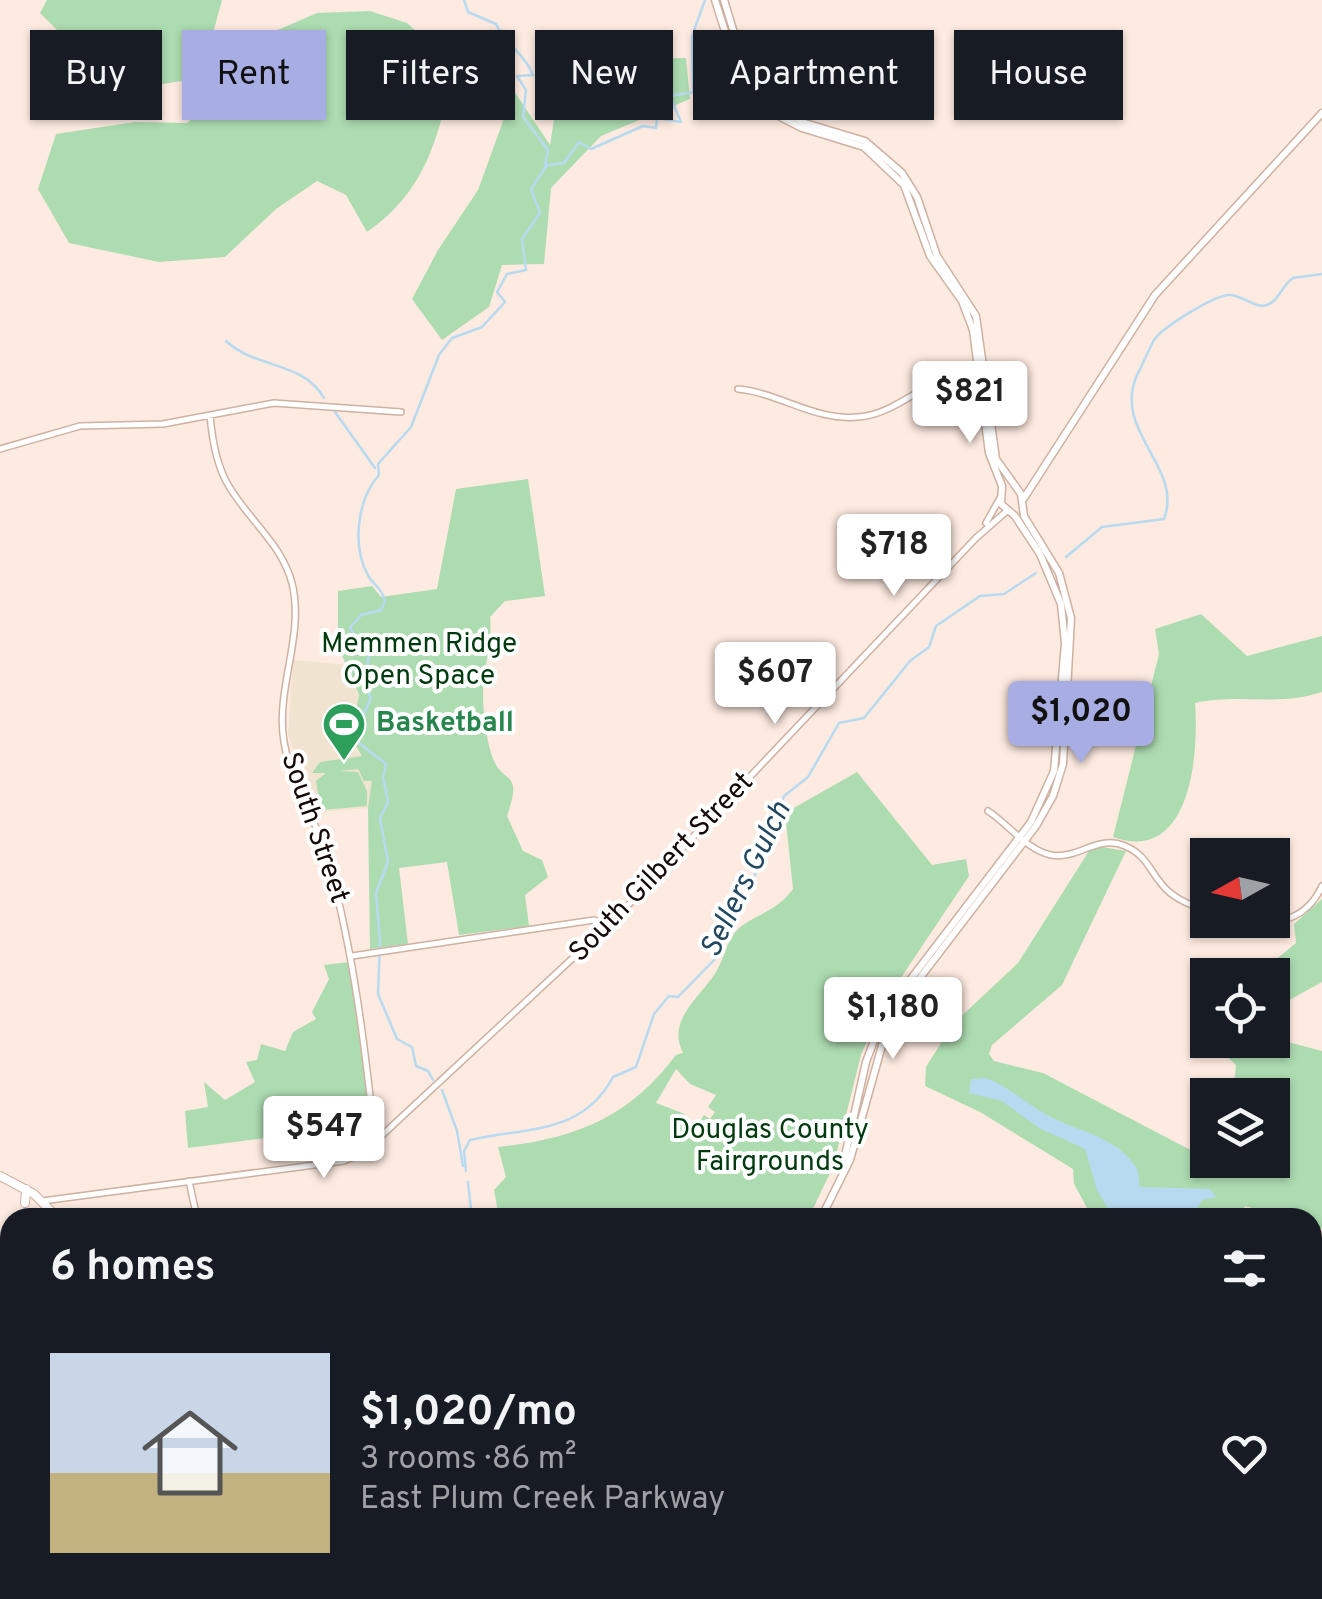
<!DOCTYPE html>
<meta charset="utf-8">
<style>
:root{--surface:#171b24;--page:#242831;--text:#f1f3f6;--muted:#9ea1a6;--line:#363941;--accent:#a8ade4}
body{margin:0;font-family:Overpass,sans-serif;background:var(--page);color:var(--text);height:100vh;display:flex;flex-direction:column;font-size:38px;white-space:nowrap}
*{box-sizing:border-box;margin:0}
p{font-size:32px;color:var(--muted)}
.icon{flex:none;width:55px;height:55px;fill:none;stroke:currentColor;stroke-width:2;stroke-linecap:round;stroke-linejoin:round}
.map{position:relative;flex:1;overflow:hidden}
.sheet{position:absolute;left:0px;top:1208px;width:1322px;height:392px;display:flex;flex-direction:column;background:var(--surface);border-radius:30px 30px 0 0;box-shadow:0 2px 8px #0004}
.sheet>*{flex:none}
.guide{position:absolute;left:30px;top:30px;width:1262px;height:90px;display:flex;gap:20px}
.needle{width:65px;rotate:262deg}
.tools{position:absolute;left:1190px;top:838px;display:grid;gap:20px}
.tools a{display:grid;place-items:center;width:100px;height:100px;border-radius:0px;background:var(--surface);box-shadow:0 2px 8px #0004;font-size:50px}
.price{position:absolute;translate:-50% -85px;padding:0 22px;border-radius:10px;background:#fff;color:#222;font-size:32px;line-height:65px;filter:drop-shadow(0 2px 5px #0008)}
.price::after{content:'';position:absolute;left:50%;top:60px;width:30px;height:22px;margin-left:-15px;background:inherit;clip-path:polygon(0 0,100% 0,50% 100%)}
.price.current{background:var(--accent);color:#111}
ul{padding:0;list-style:none}
li{display:flex;align-items:center;gap:30px;height:250px;padding:0 50px}
li+li{border-top:2px solid var(--line)}
li span{display:grid;place-items:center;flex:none;width:280px;height:200px;border-radius:0px;color:#555}
li>.icon{margin-inline-start:auto}
span .icon{width:120px;height:120px;fill:#fffc;stroke-width:1}
li b{font-size:42px}
h2{display:flex;justify-content:space-between;align-items:center;height:120px;padding:0 50px;font-size:42px}
.tag{padding:0 35px;border-radius:0px;background:var(--surface);box-shadow:0 2px 8px #0004;font-size:35px;line-height:90px}
.tag.current{background:var(--accent);color:#111}
.map>svg:first-child{display:block}
</style>
<div class="map">
<svg width="1322" height="1599" viewBox="0 0 1322 1599">
<rect width="100%" height="100%" fill="#fdeae0"/>
<path fill="#f1dbd0" d="M10,1415V1583L0,1581V1419Z
M38,1590H302L301,1599H90Z
M638,1590H775L770,1599H642L637,1597Z"/>
<path fill="#f0e3cf" d="M293,660L349,665L359,699L351,739L358,752L368,758L373,780L368,808L317,812L288,735Z"/>
<path fill="#addcb1" fill-rule="evenodd" d="M47,0H222L201,78L92,95L88,71L100,44L86,30L59,32L40,13Z
M370,11L407,23L455,66C438,135 428,190 367,232L346,195L317,181L276,209L225,257L159,262L69,243L38,189L56,134L135,122L187,123L235,82L273,32L317,13Z
M686,58L690,99L601,136L551,188L544,264L502,265L489,307L442,340L412,299L438,250L478,190L514,91L550,145L558,94L630,59Z
M528,479L545,596L505,601L490,617C493,644 483,667 483,694C483,712 486,739 492,756C502,786 524,768 507,816L523,851L542,860L548,877L525,895L529,926L459,935L447,862L399,868L408,944L370,949L368,808L372,781H364L358,769L339,771L358,772L367,791V806L321,810L316,781L326,773H312L320,762L362,756L351,739L359,695L338,646V591L372,586L381,597L437,589L456,489Z
M1201,614L1247,656L1322,636V692C1275,707 1240,693 1195,703C1199,754 1191,865 1113,837L1159,654L1155,629Z
M857,772L932,865L966,859L969,876L880,1009L861,1055L833,1167L809,1217H499L494,1190L506,1177L498,1147C574,1139 629,1118 676,1055L683,1053C666,1019 701,997 716,972C726,956 726,937 743,925C762,912 779,909 793,889L785,813ZM676,1069L690,1084L716,1095L708,1107L715,1112L710,1119L704,1115L696,1128L687,1123L685,1114L656,1103Z
M1102,847L1126,851L1062,985L992,1045L989,1054L994,1061L1043,1073L1204,1157L1207,1153L1208,1160H1272V1095H1233L1236,1065L1209,1040L1273,1038L1322,1051V1229L1313,1225L1312,1218L1285,1217L1245,1206L1240,1217H1092L1074,1184L1073,1169L980,1112L925,1086L926,1067L953,1024L1018,963L1089,851Z
M1322,899V982L1273,1009L1272,975H1257L1296,943L1294,924Z
M349,962L369,1112C373,1157 355,1155 316,1160L312,1132L188,1148L185,1111L208,1107L204,1082L225,1100L255,1082L246,1062L257,1060L261,1044L285,1051L293,1032L316,1019L312,1012L329,979L324,965Z"/>
<path fill="#b8daf1" d="M986,1078C1010,1087 1025,1103 1047,1115C1078,1132 1114,1135 1136,1167C1140,1173 1138,1182 1140,1187L1210,1189L1216,1197L1202,1200L1196,1210L1160,1217H1113L1097,1190L1085,1149L1039,1128L1002,1101L969,1093L971,1079Z"/>
<g fill="none" stroke-linecap="round" stroke-linejoin="round">
<path stroke="#b8daf1" stroke-width="2.5" d="M464,0L468,12L496,24C506,44 526,56 533,75L517,76L526,90L523,117L548,150L545,165
M226,341C256,369 303,361 324,398
M335,412L375,468
M1066,557L1102,527L1164,519C1184,467 1112,432 1137,375C1143,364 1148,351 1154,340C1163,327 1217,293 1231,295C1243,296 1256,309 1267,305C1279,301 1282,285 1293,278L1322,274
M433,1080L428,1071L416,1066L412,1047L397,1039L378,994L380,941L376,893L388,862L380,818L388,802L383,777L386,764L359,743V725L371,698L365,685L369,654L350,628L361,615L381,610L385,602C383,590 375,586 369,577C352,549 356,501 379,475L378,464L411,427L439,355L452,338L482,327L505,302L497,292L507,274L526,270L522,239L540,213L531,189L547,165L564,163L579,142L591,149L643,126L656,128L657,118L681,122L670,96L693,92L692,36L705,0
M442,1090L457,1131L463,1166
M466,1171L464,1151L470,1140C527,1127 582,1135 613,1077L636,1067L654,1014L669,996L678,997L715,959V937L732,918L751,885L784,796L808,777L839,723L864,718L910,661L929,647L936,626L980,596L1004,594L1036,573
M468,1182L472,1218
M1312,1497L1322,1508V1522
M1322,1554V1555
M524,1590L536,1597L569,1599
M316,1599L319,1590
M355,1599L358,1590
M797,1599L813,1590
M1309,1599L1322,1575"/>
<g stroke="#ceb1a2" stroke-width="8">
<path id="tertiary" d="M936,384L978,376
M738,389C780,393 814,421 858,417C903,414 932,368 980,374
M210,415C212,439 217,468 230,488C250,521 282,545 292,583C305,636 275,689 284,742C291,784 318,822 329,863C354,955 365,1047 375,1141
M0,449L80,426L163,424L274,403L401,412
M986,523L1000,498
M988,811C1008,824 1027,850 1051,855C1078,860 1098,834 1125,846C1161,861 1146,895 1208,910
M1250,920C1281,926 1308,917 1322,886
M352,956L594,920L606,927
M189,1181L197,1218
M42,1201L344,1161L364,1152L617,917L976,538L1008,510
M1312,1350L1322,1353
M1312,1357L1322,1359
M0,1393L10,1391
M136,1590V1599"/>
</g>
<g stroke="#ceb1a2" stroke-width="9">
<path id="secondary" d="M715,0L736,66L760,93L765,109L802,128L864,147L904,185L930,256L962,301L973,330L989,453L1002,486L1001,504L1015,516L1040,554L1061,604L1065,643L1054,771L1031,822L884,1014L866,1062L843,1165
M724,0L745,69L756,84L775,95L782,110L805,123L865,141L902,173L917,197L937,256L976,316L996,459L1021,494L1024,516L1059,573L1071,618L1063,764L1053,796L1036,826L890,1017L850,1160L821,1218
M1024,498L1155,295L1322,113
M0,1435L10,1434
M764,1590L782,1599"/>
</g>
<g stroke="#ceb1a2" stroke-width="10">
<path id="primary" d="M0,1176L34,1194L58,1218
M25,1203L26,1189
M0,1498L10,1497
M645,1599L646,1590"/>
</g>
<g stroke="#ceb1a2" stroke-width="12">
<path id="motorway" d="M0,1593L17,1599"/>
</g>
<use href="#tertiary" stroke="#fff" stroke-width="5"/>
<use href="#secondary" stroke="#fff" stroke-width="6"/>
<use href="#primary" stroke="#fff" stroke-width="8"/>
<use href="#motorway" stroke="#fff" stroke-width="10"/>
<path stroke="#5d504a" stroke-width="2.5" stroke-dasharray="15 8" stroke-linecap="butt" d="M1312,1404L1322,1409
M0,1412L10,1408"/>
</g>
<defs>
<g id="stadium-pin" transform="scale(2.25)"><path d="M0 17L-7.5 6A9.5 9.5 0 1 1 7.5 6Z" fill="#2e9e5b" stroke="#fff"/><path d="M0-5a6.5 5 0 1 0 0 10a6.5 5 0 1 0 0-10ZM-3.5-1.8h7v3.6h-7Z" fill="#fff"/></g>
</defs>
<g fill-rule="evenodd">
<use href="#stadium-pin" x="344" y="724"/>
</g>
<g text-anchor="middle" dominant-baseline="central" stroke-width="8" stroke-linejoin="round" paint-order="stroke">
<g font-size="28" fill="#003a0f" stroke="#fff">
<text x="419" y="645">Memmen Ridge<tspan x="419" dy="32">Open Space</tspan></text>
<text x="770" y="1131">Douglas County<tspan x="770" dy="32">Fairgrounds</tspan></text>
</g>
<g font-size="28" font-weight="bold" fill="#27864d" stroke="#fff" text-anchor="start">
<text x="376" y="724">Basketball</text>
</g>
<g font-size="28" fill="#130905" stroke="#fff">
<text transform="translate(314 828) rotate(71)">South Street</text>
<text transform="translate(662 868) rotate(-46)">South Gilbert Street</text>
</g>
<g font-size="30" font-style="italic" fill="#214860" stroke="#fff">
<text transform="translate(747 880) rotate(-64)">Sellers Gulch</text>
</g>
</g>
</svg>
<div class="tools">
<a><svg class="needle" viewBox="-14 -14 28 28"><path d="M0-13l5 13h-10z" fill="#e53935"/><path d="M0 13l5-13h-10z" fill="#9ea1a6"/></svg></a>
<a><svg class="icon" aria-label="locate" viewBox="0 0 24 24"><circle cx="12" cy="12" r="6"/><path d="M12 2v4M12 18v4M2 12h4M18 12h4"/></svg></a>
<a><svg class="icon" aria-label="layers" viewBox="0 0 24 24"><path d="M12 4l9 5-9 5-9-5zM3 14l9 5 9-5"/></svg></a>
</div>
<b class="price" style="left:970px;top:446px">$821</b>
<b class="price" style="left:894px;top:599px">$718</b>
<b class="price" style="left:775px;top:727px">$607</b>
<b class="price current" style="left:1081px;top:766px">$1,020</b>
<b class="price" style="left:893px;top:1062px">$1,180</b>
<b class="price" style="left:324px;top:1181px">$547</b>
<div class="guide">
<a class="tag">Buy</a>
<a class="tag current">Rent</a>
<a class="tag">Filters</a>
<a class="tag">New</a>
<a class="tag">Apartment</a>
<a class="tag">House</a>
</div>
<section class="sheet">
<h2>6 homes<svg class="icon" aria-label="filters" viewBox="0 0 24 24"><path d="M4 7h16M4 17h16"/><circle cx="9" cy="7" r="2"/><circle cx="15" cy="17" r="2"/></svg></h2>
<ul>
<li><span style="background:linear-gradient(#c9d6e8 60%,#c2b280 0)"><svg class="icon" aria-label="home" viewBox="0 0 24 24"><path d="M3 11l9-7 9 7M6 9v11h12V9"/></svg></span><div><b>$1,020/mo</b><p>3 rooms · 86 m²</p><p>East Plum Creek Parkway</p></div><svg class="icon" aria-label="heart" viewBox="0 0 24 24"><path d="M12 20l-8-8c-3-5 5-10 8-4 3-6 11-1 8 4z"/></svg></li>
</ul>
</section>
</div>
